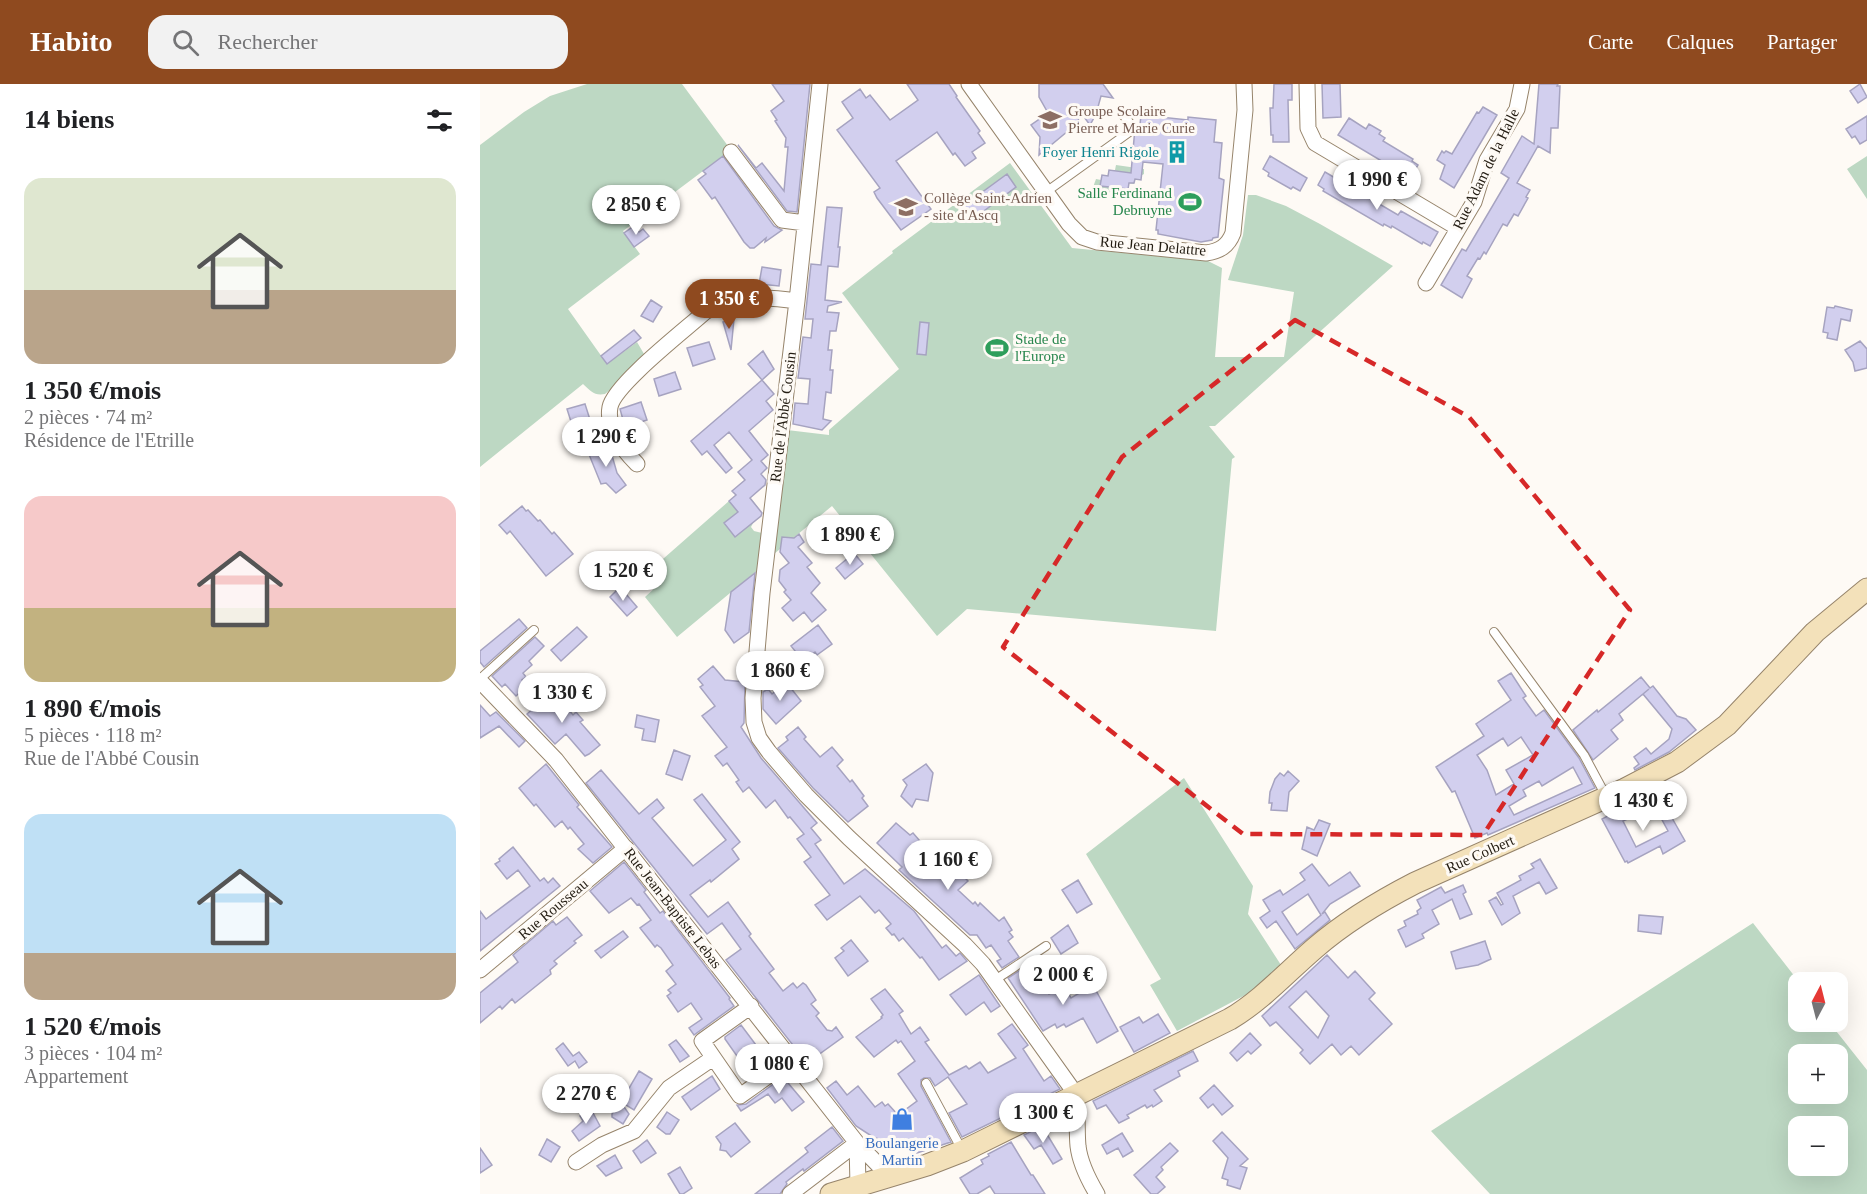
<!DOCTYPE html>
<html lang="fr">
<meta charset="utf-8">
<style>
:root{--surface:#fff;--page:#f2f2f2;--text:#202124;--muted:#757577;--accent:#8f4a1f}
body{margin:0;font-family:Georgia,serif;background:var(--page);color:var(--text);height:100vh;display:flex;flex-direction:column;font-size:22px;white-space:nowrap}
*{box-sizing:border-box;margin:0}
p{font-size:20px;color:var(--muted)}
.icon{flex:none;width:33px;height:33px;fill:none;stroke:currentColor;stroke-width:2;stroke-linecap:round;stroke-linejoin:round}
.map{position:relative;flex:1;overflow:hidden}
.panel{display:flex;flex-direction:column;background:var(--surface);width:480px}
.panel>*{flex:none}
.needle{width:39px;rotate:7deg}
.controls{position:absolute;left:1308px;top:888px;display:grid;gap:12px}
.controls a{display:grid;place-items:center;width:60px;height:60px;border-radius:12px;background:var(--surface);box-shadow:0 6px 24px #0002;font-size:30px}
.price{position:absolute;translate:-50% -51px;padding:0 14px;border-radius:21px;background:#fff;color:#222;font-size:20px;line-height:39px;filter:drop-shadow(0 2px 3px #0008)}
.price::after{content:'';position:absolute;left:50%;top:36px;width:18px;height:14px;margin-left:-9px;background:inherit;clip-path:polygon(0 0,100% 0,50% 100%)}
.price.current{background:var(--accent);color:#fff}
ul{padding:0;list-style:none}
li{display:grid;align-content:center;gap:12px;height:318px;padding:0 24px}
li span{display:grid;place-items:center;height:186px;border-radius:18px;color:#555}
li>.icon{margin-inline-start:auto}
span .icon{width:108px;height:108px;fill:#fffc;stroke-width:1}
li b{font-size:26px}
h2{display:flex;justify-content:space-between;align-items:center;height:72px;padding:0 24px;font-size:26px}
header{display:flex;align-items:center;gap:36px;box-sizing:border-box;height:84px;padding:0 30px;background:var(--accent);color:#fff}
header strong{font-size:28px}
nav{display:flex;gap:33px;margin-inline-start:auto;font-size:21px}
.search{width:420px;height:54px;background:var(--page);display:flex;align-items:center;gap:15px;box-sizing:border-box;padding:0 21px;border-radius:18px;color:var(--muted);font-size:22px}
main{display:flex;flex:1;min-height:0}
.map>svg:first-child{display:block}
</style>
<header>
<strong>Habito</strong>
<div class="search"><svg class="icon" aria-label="search" viewBox="0 0 24 24"><circle cx="10" cy="10" r="6"/><path d="M15 15l6 6"/></svg>Rechercher</div>
<nav><a>Carte</a><a>Calques</a><a>Partager</a></nav>
</header>
<main>
<section class="panel">
<h2>14 biens<svg class="icon" aria-label="filters" viewBox="0 0 24 24"><path d="M4 7h16M4 17h16"/><circle cx="9" cy="7" r="2"/><circle cx="15" cy="17" r="2"/></svg></h2>
<ul>
<li><span style="background:linear-gradient(#dfe7d0 60%,#b9a48a 0)"><svg class="icon" aria-label="home" viewBox="0 0 24 24"><path d="M3 11l9-7 9 7M6 9v11h12V9"/></svg></span><div><b>1 350 €/mois</b><p>2 pièces · 74 m²</p><p>Résidence de l'Etrille</p></div></li>
<li><span style="background:linear-gradient(#f6c9c9 60%,#c2b280 0)"><svg class="icon" aria-label="home" viewBox="0 0 24 24"><path d="M3 11l9-7 9 7M6 9v11h12V9"/></svg></span><div><b>1 890 €/mois</b><p>5 pièces · 118 m²</p><p>Rue de l'Abbé Cousin</p></div></li>
<li><span style="background:linear-gradient(#bfe0f5 75%,#b9a48a 0)"><svg class="icon" aria-label="home" viewBox="0 0 24 24"><path d="M3 11l9-7 9 7M6 9v11h12V9"/></svg></span><div><b>1 520 €/mois</b><p>3 pièces · 104 m²</p><p>Appartement</p></div></li>
</ul>
</section>
<div class="map">
<svg width="1387" height="1110" viewBox="0 0 1387 1110">
<rect width="100%" height="100%" fill="#fefaf5"/>
<path fill="#bdd8c3" fill-rule="evenodd" d="M107,0H202L251,66L143,147L160,170L88,225L127,280L157,258L167,275L125,310C114,312 111,307 103,300L0,383V61L44,28L70,12Z
M1387,72V115L1367,85Z
M530,79L592,164L728,177L742,184L735,273H804L814,208L748,196L763,151L768,111H776L806,122L840,140L913,182L735,342H729L755,373L752,375L736,547L487,525L457,552L352,422L294,470L307,346L349,351V346L419,285L362,209L413,169L412,167Z
M636,81L664,85V90L655,95L654,100L649,99L648,105L641,104L640,110L612,106L616,95L621,96L622,91H628L629,86H635Z
M253,196L264,209L222,225L221,221Z
M270,413L280,426L271,443L274,447L282,449L279,485L197,553L165,513L177,502L167,489L249,417Z
M704,694L773,802L768,830L801,881L771,908L697,947L670,901L681,895L606,770Z
M1273,839L1319,898L1318,938H1349L1387,986V1110H1010L951,1047ZM1318,970H1358V1010H1318ZM1318,1042H1358V1082H1318Z"/>
<path fill="#d2cfee" stroke="#a6a3c0" stroke-width="1.5" fill-rule="evenodd" d="M292,0H330L317,128L307,127L258,61L276,84L282,79L304,107L308,63H305L306,54L295,37L297,36L291,27L304,17Z
M427,0H469L477,12L476,13L500,47L498,49L505,59L492,68L496,74L485,82L475,69L473,71L457,48L416,77L451,125L421,146L397,114L394,108L400,104L357,46L373,34L362,18L380,5L386,14L390,11L410,36L438,16Z
M559,0H623L633,14L621,12L616,30L610,41L599,26L598,43L594,42L559,71L560,53L551,41L568,29L559,13Z
M794,0H812V16H808L809,58H793V51H791L790,24H793Z
M842,0H860L861,33L843,34Z
M1059,0H1078L1077,2H1080L1078,44H1071L1070,69L1058,62L1037,99L1050,106L1046,113L1048,114L1038,132L1034,130L1027,142L1023,140L1006,170L1004,168L1000,175L998,174L987,192L992,195L982,214L961,201L982,165L986,167L1029,94L1021,89L1042,52L1054,60Z
M1380,0L1387,13L1378,19L1370,7Z
M1003,23L1017,31L974,104L960,95L965,81L957,76L962,67L964,69L966,67L972,70L997,28L999,29Z
M661,31L708,36V33L736,36L734,58L742,59L739,94L744,96L738,153L733,154L732,156L721,158L678,150V146H676L683,80L663,78L661,96L655,95L654,99H649L648,105L620,102L622,91L628,92L629,86L651,89L655,44L659,50Z
M1387,32V56L1380,60L1375,52L1372,54L1366,45Z
M869,34L886,45L889,40L901,47L899,50L905,54L903,57L933,75L932,77L938,81L930,94L858,51Z
M243,72L294,142L302,146L285,158L286,154L274,164H270L264,158L235,113L232,115L218,96L226,90L223,87Z
M790,72L827,94L820,107L813,103L811,105L788,92L789,89L783,85Z
M845,88L918,131L921,127L958,148L950,162L943,158L942,160L912,142L911,144L904,140L903,142L843,107L844,105L838,101Z
M527,90L536,103L489,138L483,130L486,128L482,123Z
M347,123L362,124L358,163H360L358,183L348,182L345,216L362,218L348,222L347,228L359,229L356,247H350L348,266H352L350,286H353L351,309L346,308L343,335L351,337L342,346L313,340L315,319L328,320L330,295L318,294L323,253L331,254L333,235H325L331,180L341,181Z
M154,142L159,148L163,145L169,152L154,163L144,149Z
M282,183L301,186L299,202L279,200Z
M171,216L182,223L173,238L161,232Z
M1355,222L1372,226L1370,237L1361,235L1357,256L1347,254L1348,249L1343,248L1347,223L1354,224Z
M254,235L251,266L243,238Z
M440,238L449,239L446,271L437,270Z
M154,246L161,254L127,280L121,272Z
M1380,257L1387,265V284L1375,287L1373,278L1365,266Z
M229,258L235,275L213,282L207,264Z
M283,267L294,285L282,296L268,280Z
M195,288L201,305L179,312L174,295Z
M282,296L294,310L286,317L293,326L269,347L288,371L281,377L287,384L281,390L286,396L285,401L270,414L282,429L281,432L255,453L244,439L258,428L249,417L256,411L252,407L265,396L258,388L272,376L249,348L234,361L252,384L246,389L227,367L222,371L211,357Z
M161,318L167,336L145,343L140,325Z
M105,320L112,342L94,347L87,325Z
M129,361L137,389L146,401L136,409L126,399L121,400L108,368Z
M42,422L46,427L48,426L58,437L60,436L72,450L74,448L93,470L66,492L30,447L27,450L19,441Z
M319,450L324,458L318,463L332,479L327,483L340,499L331,509L346,526L332,538L324,528L313,537L302,524L311,516L304,508L306,506L299,497L300,486L309,479L300,468L302,453L314,454Z
M374,469L383,480L365,495L356,484Z
M275,489L269,548L254,559L245,546L251,508Z
M140,503L157,523L147,532L130,513Z
M39,535L47,544L4,583L0,578V567Z
M338,541L352,560L337,571L335,568L323,577L311,562Z
M97,543L107,553L81,577L71,566Z
M55,553L64,562L49,577L52,581L43,589L46,593L42,596L47,602L36,612L25,600L22,603L12,592Z
M233,582L245,596L265,598L264,639L261,643L281,674L337,739L331,744L341,756L335,760L364,800L385,785L434,827L462,864L466,861L476,872L480,869L487,877L459,896L442,873L440,874L423,854L419,857L414,850L412,851L406,844L411,840L399,826L395,829L380,812L347,836L335,821L350,811L324,778L331,773L317,755L324,750L310,733L308,734L295,716L286,724L269,703L263,708L256,698L259,696L247,679L243,682L235,672L247,663L222,632L235,622L220,603L223,601L218,595Z
M1031,589L1046,612L1043,614L1056,632L1064,626L1099,674L1115,704L1008,751L1007,749L995,754L975,707L972,708L956,683L1004,652L996,640L1031,616L1018,597ZM1041,653L1053,671L1026,686L1034,700L1016,711L1007,686L997,671L1023,654L1028,662ZM1093,683L1102,700L1034,731L1029,722L1046,712L1043,706L1059,697L1062,702Z
M1161,593L1170,604L1173,602L1197,632L1206,635L1216,646L1189,668L1155,686L1154,684L1159,680L1154,673L1166,664L1171,670L1189,655L1192,645L1163,610L1169,605L1139,630L1143,636L1131,646L1138,655L1113,676L1093,646L1117,626L1118,628Z
M306,598L321,617L296,640L283,625V608L288,605L292,610Z
M73,607L93,631L96,628L103,636L100,638L120,661L109,670L105,672L86,650L75,660L47,630Z
M0,621L10,632L16,628L45,657L39,663L19,642L0,654Z
M157,631L179,636L175,658L162,656L164,645L155,643Z
M318,643L326,653L324,655L340,673L352,663L363,676L357,682L370,698L372,696L384,712L382,714L388,722L368,738L333,704L298,664L308,656L306,653Z
M194,666L210,672L202,696L186,690Z
M66,680L99,721L97,723L132,763L113,779L98,765L104,760L90,743L88,745L82,737L75,743L56,720L54,722L39,704Z
M446,680L453,689L448,717L436,715L432,723L421,712L427,701L423,696Z
M121,686L159,730L177,715L184,724L172,734L213,782L246,756L214,716L222,710L260,758L252,765L259,775L231,798L230,796L210,811L228,833L248,818L271,850L269,852L294,885L289,889L303,907L313,899L317,904L323,899L326,901L336,916L331,920L339,929L336,932L347,946L352,947L356,943L363,953L327,979L246,876L261,865L242,839L227,850L106,699Z
M808,687L819,697L809,708L807,727L791,726L792,719H789L790,708L795,695L800,689L804,692Z
M1175,704L1205,757L1183,770L1180,762L1148,779L1147,777L1145,778L1122,735L1146,722L1152,733L1143,737L1156,763L1188,747L1167,708Z
M839,736L850,740L837,772L822,765L827,743L834,746Z
M416,739L430,751L433,749L446,764L448,762L468,781L470,779L488,797L478,806L493,820L495,818L498,822L500,819L519,837L524,833L532,846L529,848L533,853L528,857L539,873L522,884L517,877L521,875L511,861L506,864L497,851H490L419,786L422,783L397,759Z
M33,763L60,797L64,794L68,799L73,794L80,802L0,867V827L6,835L50,802L38,786L27,795L15,780L20,777L19,775Z
M1060,775L1077,804L1066,810L1059,798L1033,812L1040,829L1022,841L1009,817L1016,813L1021,821L1023,820L1017,809L1041,796L1039,792L1054,784L1051,780Z
M144,778L166,806L164,808L180,829L183,827L250,914L249,915L254,922L214,951L209,944L222,935L211,919L198,928L187,912L191,909L188,906L196,900L186,887L193,881L181,864L177,861L175,863L160,844L171,836L159,820L157,821L151,814L129,829L110,807Z
M832,780L849,802L870,788L880,802L850,820L842,830L845,828L850,836L815,865L796,837L787,844L780,834L790,827L783,816L800,806L803,811L825,796L820,789ZM828,810L841,831L817,851L802,828Z
M598,796L612,820L597,829L582,806Z
M983,801L986,808L983,810L992,830L980,835L972,815L952,826L959,840L942,850L944,854L926,863L918,846L926,842L924,837L938,830L937,827L941,824L937,816L961,803L965,809Z
M1159,831L1183,833L1181,850L1158,847Z
M87,833L102,851L94,857L96,859L74,877L77,880L70,886L71,890L35,919L32,915L22,925L20,922L0,939V909L38,878L33,871L73,837L76,841Z
M588,841L598,859L581,870L571,854Z
M143,847L148,853L121,874L115,867Z
M371,856L388,877L368,892L355,874L364,867L361,864Z
M1005,857L1011,875L998,881L976,885L971,868Z
M847,871L868,894L875,887L895,909L889,915L912,940L879,971L871,962L861,971L852,960L830,980L820,969L823,966L796,938L790,942L782,932ZM826,907L849,932L838,954L809,923Z
M548,881L569,910L584,902L591,914L613,901L638,947L617,959L603,934L586,943L584,940L577,944L575,940L563,947L528,894Z
M499,891L520,922L511,928L504,918L486,931L470,911Z
M405,905L423,927L419,930L431,950L440,943L449,956L445,958L469,991L486,982L489,985L500,978L508,989L536,974L518,950L532,940L548,961L543,965L564,997L571,992L580,1005L482,1053L469,1029L487,1020L468,993L455,1002L450,994H444L441,996V1002L471,1058L437,1069L393,1053L376,1042L347,1004L356,997L367,1011L378,1002L395,1023L402,1018L405,1022L408,1020L418,1031L437,1017L418,990L435,977L421,957L418,959L416,956L394,973L376,953L402,934L401,933L403,931L391,915Z
M678,930L690,949L654,968L640,943L659,933L663,939Z
M261,941L282,969L280,970L288,980L271,992L245,955V953Z
M770,949L781,961L771,970L768,967L757,977L750,969Z
M196,956L209,972L200,978L189,961Z
M83,959L93,972L99,968L107,978L99,984L95,977L88,982L76,965Z
M713,967L718,977L698,987L700,992L674,1006L682,1017L673,1023L672,1021L667,1024L665,1021L647,1031L649,1034L639,1039L626,1021L617,1025L613,1017Z
M159,987L172,995L154,1026L141,1018Z
M232,992L240,1005L211,1026L202,1013Z
M303,993L324,1018L312,1027L302,1014L295,1019L288,1010L261,1027L257,1021L266,1020Z
M120,994L125,1003L116,1009L111,1001Z
M734,1001L753,1022L742,1031L733,1020L728,1024L720,1014Z
M140,1017L149,1030L143,1040L132,1033V1030Z
M111,1025L120,1042L99,1057L92,1047L103,1037L100,1032Z
M187,1028L199,1036L190,1050H186L177,1043Z
M255,1039L270,1058L251,1073L246,1067L240,1066L241,1060L236,1053Z
M562,1042L582,1075L573,1080L561,1061L554,1065L544,1051Z
M352,1043L363,1057L324,1087L323,1085L306,1098L307,1100L300,1110H275L328,1068L325,1064Z
M742,1048L768,1075L760,1082L767,1084L760,1105L747,1101L748,1096L742,1094L748,1074L733,1057Z
M642,1049L653,1067L643,1073L638,1064L627,1070L622,1061Z
M67,1055L80,1063L71,1078L59,1071Z
M167,1056L176,1069L161,1079L153,1067Z
M531,1058L551,1091H553L565,1110H515L510,1102L497,1110H490L480,1094L503,1080L501,1076L509,1072L508,1070Z
M690,1059L698,1067L681,1083L683,1086L676,1093L685,1103L677,1110H671L654,1091Z
M0,1064L12,1081L0,1089Z
M135,1071L142,1084L126,1092L117,1082Z
M200,1083L212,1104L203,1110H200L188,1090Z"/>
<g fill="none" stroke-linecap="round" stroke-linejoin="round">
<g stroke="#96846b" stroke-width="10">
<path id="lane" d="M566,108L648,49L649,38L643,31
M1014,548L1104,671L1126,712
M0,595L54,546
M515,896L566,862
M446,999L482,1066"/>
</g>
<g stroke="#96846b" stroke-width="17">
<path id="street" d="M340,0L317,217L282,509L273,614L274,638L279,654L289,668L326,711L369,754L485,861L503,880L590,1002C600,1021 596,1041 598,1062C600,1079 608,1095 617,1110
M489,0L589,140L602,153L617,158L726,169C740,167 748,162 753,149L765,26L764,0
M827,0L828,44L835,59L978,144
M251,68L302,136L325,139
M946,199L994,118L1007,76L1037,25L1042,0
M157,380C143,366 126,345 130,323C134,301 205,246 225,228C253,209 285,213 317,217
M0,597L76,676L377,1059L410,1093
M0,886L146,764
M271,922L222,957L260,1012L312,975
M377,1059L378,1102
M96,1078L122,1061L154,1047L189,1004L233,974
M310,1110L377,1059"/>
</g>
<g stroke="#96846b" stroke-width="23">
<path id="secondary" d="M351,1110L447,1081L483,1067L750,935C782,916 807,888 835,864C865,838 900,817 935,799L1145,705L1197,678L1247,641L1335,548L1387,505"/>
</g>
<use href="#lane" stroke="#fff" stroke-width="8"/>
<use href="#street" stroke="#fff" stroke-width="15"/>
<use href="#secondary" stroke="#f3e1ba" stroke-width="21"/>
</g>
<path fill="none" stroke="#d62828" stroke-width="4.5" stroke-dasharray="12 8" stroke-linejoin="round" d="M815,236L989,333L1150,526L1003,751L763,750L523,563L642,373Z"/>
<defs>
<g id="school-bare" transform="scale(1.8)"><path d="M0-5L7-2L0 1L-7-2ZM-4 1L0 2.5L4 1V4Q0 6-4 4Z" fill="#8d6e63" stroke="#fefaf5" stroke-width="2.5" paint-order="stroke"/></g>
<g id="building-bare" transform="scale(1.8)"><path d="M-4-6H4V6H1V3H-1V6H-4ZM-2.5-4.3h1.7v1.8h-1.7ZM.8-4.3h1.7v1.8H.8ZM-2.5-1h1.7V.8h-1.7ZM.8-1h1.7V.8H.8Z" fill="#0f9aa8" stroke="#fefaf5" stroke-width="2.5" paint-order="stroke"/></g>
<g id="stadium-bare" transform="scale(1.8)"><path d="M0-5a6.5 5 0 1 0 0 10a6.5 5 0 1 0 0-10ZM-3.5-1.8h7v3.6h-7Z" fill="#2e9e5b" stroke="#fefaf5" stroke-width="2.5" paint-order="stroke"/></g>
<g id="shop-bare" transform="scale(1.8)"><path d="M-5-2.5h2.3a2.7 3.5 0 0 1 5.4 0H5L5.5 6h-11ZM-1.5-2.5h3a1.5 2.3 0 0 0-3 0Z" fill="#3f7fe0" stroke="#fefaf5" stroke-width="2.5" paint-order="stroke"/></g>
</defs>
<g fill-rule="evenodd">
<use href="#school-bare" x="570" y="36"/>
<use href="#building-bare" x="697" y="68"/>
<use href="#stadium-bare" x="710" y="118"/>
<use href="#school-bare" x="426" y="123"/>
<use href="#stadium-bare" x="517" y="264"/>
<use href="#shop-bare" x="422" y="1035"/>
</g>
<g text-anchor="middle" dominant-baseline="central" stroke-width="6" stroke-linejoin="round" paint-order="stroke">
<g font-size="15" fill="#785e54" stroke="#fefaf5" text-anchor="start">
<text x="588" y="27">Groupe Scolaire<tspan x="588" dy="17">Pierre et Marie Curie</tspan></text>
<text x="444" y="114">Collège Saint-Adrien<tspan x="444" dy="17">- site d'Ascq</tspan></text>
</g>
<g font-size="15" fill="#0d838f" stroke="#fefaf5" text-anchor="end">
<text x="679" y="68">Foyer Henri Rigole</text>
</g>
<g font-size="15" fill="#231c12" stroke="#fefaf5">
<text transform="translate(1006 85) rotate(-64)">Rue Adam de la Halle</text>
<text transform="translate(673 162) rotate(5)">Rue Jean Delattre</text>
<text transform="translate(303 333) rotate(-83)">Rue de l'Abbé Cousin</text>
<text transform="translate(1000 770) rotate(-24)">Rue Colbert</text>
<text transform="translate(193 824) rotate(52)">Rue Jean-Baptiste Lebas</text>
<text transform="translate(73 825) rotate(-40)">Rue Rousseau</text>
</g>
<g font-size="15" fill="#27864d" stroke="#fefaf5" text-anchor="end">
<text x="692" y="109">Salle Ferdinand<tspan x="692" dy="17">Debruyne</tspan></text>
<text x="535" y="255" text-anchor="start">Stade de<tspan x="535" dy="17">l'Europe</tspan></text>
</g>
<g font-size="15" fill="#366cbe" stroke="#fefaf5">
<text x="422" y="1059">Boulangerie<tspan x="422" dy="17">Martin</tspan></text>
</g>
</g>
</svg>
<div class="controls">
<a><svg class="needle" viewBox="-14 -14 28 28"><path d="M0-13l5 13h-10z" fill="#e53935"/><path d="M0 13l5-13h-10z" fill="#757577"/></svg></a>
<a>+</a>
<a>−</a>
</div>
<b class="price" style="left:897px;top:127px">1 990 €</b>
<b class="price" style="left:156px;top:152px">2 850 €</b>
<b class="price current" style="left:249px;top:246px">1 350 €</b>
<b class="price" style="left:126px;top:384px">1 290 €</b>
<b class="price" style="left:370px;top:482px">1 890 €</b>
<b class="price" style="left:143px;top:518px">1 520 €</b>
<b class="price" style="left:300px;top:618px">1 860 €</b>
<b class="price" style="left:82px;top:640px">1 330 €</b>
<b class="price" style="left:1163px;top:748px">1 430 €</b>
<b class="price" style="left:468px;top:807px">1 160 €</b>
<b class="price" style="left:583px;top:922px">2 000 €</b>
<b class="price" style="left:299px;top:1011px">1 080 €</b>
<b class="price" style="left:106px;top:1041px">2 270 €</b>
<b class="price" style="left:563px;top:1060px">1 300 €</b>
</div>
</main>
